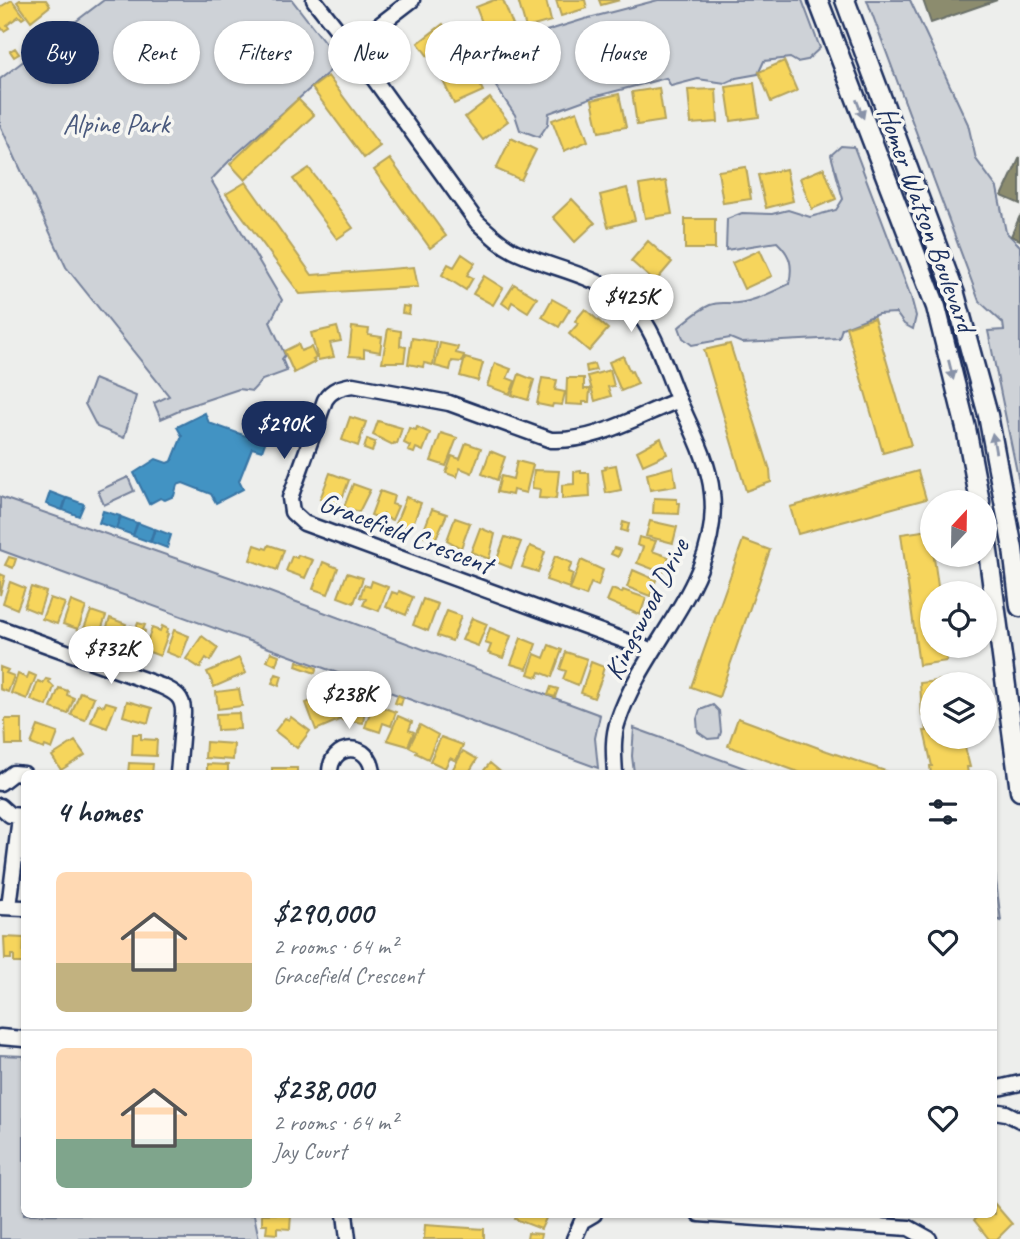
<!DOCTYPE html>
<meta charset="utf-8">
<style>
:root{--surface:#fff;--page:#f2f2f3;--text:#1f2937;--muted:#747a83;--line:#e0e1e3;--accent:#1b2f5e}
body{margin:0;font-family:Caveat,sans-serif;background:var(--page);color:var(--text);height:100vh;display:flex;flex-direction:column;font-size:26px;white-space:nowrap}
*{box-sizing:border-box;margin:0}
p{font-size:23px;color:var(--muted)}
.icon{flex:none;width:38px;height:38px;fill:none;stroke:currentColor;stroke-width:2;stroke-linecap:round;stroke-linejoin:round}
.map{position:relative;flex:1;overflow:hidden}
.side{position:absolute;left:21px;top:770px;width:976px;height:448px;display:flex;flex-direction:column;background:var(--surface);border-radius:10px;box-shadow:0 2px 5px #0004}
.side>*{flex:none}
.top-card{position:absolute;left:21px;top:21px;width:978px;height:63px;display:flex;gap:14px}
.needle{width:46px;rotate:22deg}
.buttons{position:absolute;left:920px;top:490px;display:grid;gap:14px}
.buttons a{display:grid;place-items:center;width:77px;height:77px;border-radius:50%;background:var(--surface);box-shadow:0 2px 5px #0004;font-size:35px}
.price{position:absolute;translate:-50% -60px;padding:0 16px;border-radius:24px;background:#fff;color:#222;font-size:23px;line-height:46px;filter:drop-shadow(0 2px 4px #0008)}
.price::after{content:'';position:absolute;left:50%;top:42px;width:21px;height:16px;margin-left:-10px;background:inherit;clip-path:polygon(0 0,100% 0,50% 100%)}
.price.active{background:var(--accent);color:#fff}
ul{padding:0;list-style:none}
li{display:flex;align-items:center;gap:21px;height:175px;padding:0 35px}
li+li{border-top:2px solid var(--line)}
li span{display:grid;place-items:center;flex:none;width:196px;height:140px;border-radius:10px;color:#555}
li>.icon{margin-inline-start:auto}
span .icon{width:84px;height:84px;fill:#fffc;stroke-width:1}
li b{font-size:30px}
h2{display:flex;justify-content:space-between;align-items:center;height:84px;padding:0 35px;font-size:30px}
.tag{padding:0 24px;border-radius:32px;background:var(--surface);box-shadow:0 2px 5px #0004;font-size:24px;line-height:63px}
.tag.active{background:var(--accent);color:#fff}
.map>svg:first-child{display:block}
</style>
<div class="map">
<svg width="1020" height="1239" viewBox="0 0 1020 1239">
<rect width="100%" height="100%" fill="#edeeec"/>
<filter id="ink" filterUnits="userSpaceOnUse"><feTurbulence type="fractalNoise" baseFrequency=".0143" numOctaves="2"/><feDisplacementMap in="SourceGraphic" scale="14" xChannelSelector="R" yChannelSelector="G"/><feConvolveMatrix kernelMatrix="1 2 1 2 8 2 1 2 1" color-interpolation-filters="sRGB"/></filter>
<g filter="url(#ink)">
<path fill="#ced2d7" stroke="#74809a" stroke-width="2" d="M104,0H292L340,62L233,157L211,180L282,300L270,322L285,355L282,359L287,371L262,380L252,391L239,389L179,409V411L161,419L154,403L169,396L66,267L0,125V79Z
M658,0H802L820,48L807,60L797,62L790,58L764,61L758,74L736,78L725,83L698,79L671,86L666,78L593,97L549,113L548,124L539,137L520,130L515,115L473,52L511,39L528,41L543,32L585,19Z
M867,0H910L968,124L976,159L997,188L1006,232L1020,246V487L988,331L1004,330L1003,323L979,301Z
M841,146L854,147L911,297L916,316L913,329L904,324L896,313L878,314L842,328L839,338L742,343L730,338L692,345L683,338L679,327C689,319 698,310 710,305C720,301 728,304 737,303C756,301 772,292 789,284C793,266 791,255 777,242L726,250L727,219L742,213L772,214L788,210L810,217L836,210L843,199L831,155Z
M94,379L136,396L124,438L97,427L85,404Z
M128,477L134,491L104,505L98,491Z
M0,497L235,579L600,715L595,738L598,768L0,550Z
M713,705L719,711L721,732L719,738L708,739L698,732L697,719L700,710Z
M634,728L758,773H634L632,756Z
M994,866L1001,921L994,918Z
M0,1055L24,1056V1214L254,1215L259,1239H0Z"/>
<path fill="#f6d55c" stroke="#b4a35d" stroke-width="2" d="M12,0L25,17L22,19L19,16L7,25L9,28L4,31L0,26V7Z
M20,0H46L50,6L31,21L17,2Z
M494,0H503L514,28L488,38L476,7Z
M518,0H546L551,21L526,28Z
M556,0H585L587,8L561,16Z
M599,0H620L601,5Z
M443,24L461,48L436,67L418,43Z
M15,48L19,54L14,57L10,51Z
M784,61L797,91L771,102L759,72Z
M471,66L483,91L454,104L442,79Z
M328,76L380,146L364,158L312,88Z
M754,83L759,117L731,121L726,87Z
M659,88L664,121L637,125L632,92Z
M716,89L718,122L691,124L688,90Z
M619,94L626,127L599,132L592,100Z
M490,98L508,121L483,140L465,117Z
M298,99L314,115L245,180L230,164Z
M577,111L588,141L564,151L552,120Z
M511,138L536,150L521,180L496,169Z
M390,159L446,236L430,248L374,170Z
M746,167L751,199L723,203L718,171Z
M309,168L353,228L337,239L293,179Z
M824,168L836,199L812,209L800,178Z
M786,169L793,201L766,208L758,175Z
M666,181L672,214L645,218L639,185Z
M246,182L312,275L414,267L418,287L300,294L226,194Z
M627,188L635,220L608,227L600,195Z
M572,199L595,223L575,242L553,217Z
M685,219H715V249H685Z
M648,241L672,262L655,282L631,261Z
M760,250L772,276L744,289L732,263Z
M462,254L475,263L467,275L473,278L466,290L442,275L448,264L454,267Z
M484,276L503,288L493,305L473,294Z
M514,284L537,298L528,312L512,302L509,308L502,303Z
M552,299L570,309L559,327L542,317Z
M403,306L410,307L409,314L402,313Z
M585,309L608,329L589,351L569,334L578,324L575,321Z
M874,318L911,445L883,453L846,327Z
M337,327L341,341L330,343L334,357L318,360L311,333Z
M352,327L369,329L368,335L382,337L380,352L364,349V357L349,356Z
M388,329L401,331L400,346L406,347L404,362H382Z
M412,338L437,342L433,365L424,363L423,367L408,364Z
M440,343L458,347L456,353L464,355L462,362L452,361L450,370L435,366Z
M298,344L301,351L311,347L316,358L313,360L315,362L294,373L284,351Z
M730,344L770,470L771,482L746,491L704,350Z
M623,356L630,372L632,371L638,384L621,391L609,362Z
M465,358L483,363L478,381L460,376Z
M495,363L511,369L507,378L515,381L510,394L487,386Z
M594,364L596,370L587,372L586,366Z
M610,370L614,386L608,387L611,396L595,401L588,376Z
M519,374L534,380L528,400L512,395Z
M542,378L557,380L555,390L565,392L562,405L553,404L552,407L537,404Z
M567,378H584V389H590L589,402H583V405L566,404Z
M350,417L366,422L358,446L342,440Z
M378,421L402,428L397,444L394,443L393,445L373,435Z
M417,427L430,433L423,451L416,448L414,453L408,451L410,446L404,443L409,428L416,430Z
M441,433L457,438L446,466L431,461Z
M661,438L667,454L643,465L637,451Z
M367,439L375,442L372,452L364,449Z
M466,443L481,448L472,473L460,468L457,477L446,473L452,456L460,459Z
M490,451L505,457L497,480L482,474Z
M517,461L533,465L526,493L513,490L512,495L497,492L501,476L513,479Z
M616,465L621,490L606,493L602,470L606,469L605,467Z
M673,467L676,486L650,490L647,474Z
M534,470L559,471L556,499L539,498L540,489L532,488Z
M581,471V473H589L590,497L562,499V485L574,484V472Z
M918,471L926,499L798,534L790,507Z
M330,473L349,480L343,496L339,495L336,504L320,499Z
M353,484L370,490L359,512L344,507Z
M380,491L394,496L392,504L398,506L392,520L384,517V513L381,519L371,515Z
M406,497L421,503L411,529L396,523Z
M654,498L677,499V503H680L679,514L653,513Z
M432,509L447,514L435,540L422,535Z
M455,518L470,523L461,548L447,540Z
M650,521L677,527L673,543L646,536Z
M623,522L629,524L627,532L621,530Z
M480,528L495,534L489,559L471,552Z
M930,530L939,593H933V646H945L947,661L919,665L901,534Z
M505,537L521,542L511,568L496,562Z
M639,537L656,541L652,551L669,557L663,573L637,563L643,547L637,545Z
M743,540L770,550L719,697L691,687Z
M255,545L267,549L269,545L284,550L277,570L250,560Z
M530,546L545,552L538,572L522,567Z
M614,548L621,550L618,557L611,554Z
M298,555L313,560L305,578L286,571L292,556L297,558Z
M555,556L572,563L568,572L573,574L569,588L546,580Z
M9,557L16,559L13,568L5,565Z
M581,560L603,570L598,586L591,583L586,596L570,590Z
M323,562L338,568L328,594L313,589Z
M633,570L656,580L650,596L627,587Z
M347,573L363,578L354,603L338,597Z
M0,574L5,576L0,595Z
M372,581L388,587L379,611L363,605L366,599L360,597L364,585L370,587Z
M10,582L25,588L17,609L3,603Z
M31,587L46,592L39,613L24,607Z
M612,589L622,593L623,590L646,598L640,615L607,601Z
M399,591L413,597L406,615L386,607L392,592L398,594Z
M50,598L65,603L57,624L42,619Z
M423,599L438,604L428,631L413,625Z
M71,601L86,607L78,629L63,624Z
M91,611L106,616L98,638L82,633Z
M447,611L461,616L452,641L437,636Z
M110,618L126,624L117,646L102,641Z
M472,618L487,624L478,646L462,640Z
M138,623L145,625L143,630L145,631L138,653L123,647L131,626L136,628Z
M162,626L168,629L166,633L168,634L160,656L144,650L152,628L160,631Z
M490,628L511,636L503,658L488,653L491,645L485,643Z
M174,630L189,636L181,658L166,652Z
M202,636L218,648L210,661L206,658L200,668L186,659Z
M521,638L536,644L527,669L511,664Z
M549,645L562,650L552,677L540,672L538,677L528,674L535,654L544,658Z
M271,652L279,655L276,665L267,661Z
M566,652L587,659L578,685L563,679L566,671L560,669Z
M239,658L246,673L214,687L207,672Z
M297,661L317,668L315,673L296,666Z
M591,662L604,667L602,674L603,675L594,698L581,693Z
M0,667L8,670L6,673L14,676L8,692L0,689Z
M29,673L36,676L27,699L11,693L18,674L27,678Z
M276,674L282,676L279,686L272,683Z
M958,678L959,684H933V737H965L966,743H964L970,767H967L968,774H931L930,766H932L924,731H927L925,716H922L920,683Z
M46,679L50,680L49,682L54,687L47,706L31,700L38,681L43,683Z
M551,687L558,689L555,697L548,695Z
M59,688L68,691L67,695L74,698L68,714L51,708Z
M239,689L242,706L218,709L216,692Z
M80,692L94,697L85,720L71,715Z
M343,695L360,697L358,707L365,708L363,723L340,720Z
M398,695L403,698L401,705L395,703Z
M322,697L326,708L333,706L339,720L316,730L306,703Z
M127,701L152,708L148,723L123,716Z
M106,702L116,705L107,728L91,722L98,704L104,706Z
M373,704L396,712L391,726L383,723L380,732L365,727Z
M239,713L240,729L217,730L216,714Z
M398,716L412,722L409,730L414,732L408,746L387,740Z
M291,717L310,731L297,748L275,731L285,718L289,720Z
M738,718L827,751L894,774H804L728,746Z
M5,719H22V745H6Z
M420,725L438,735L428,759L416,753L417,751L409,747Z
M38,726L58,733L52,749L45,746L44,749L31,744Z
M133,734H141V739L157,740L156,756L132,755Z
M441,737L463,745L456,761L450,758L445,768L430,761Z
M75,741L85,755L61,770L52,756Z
M206,742L234,744L233,760L205,758Z
M463,751L477,759L468,774H453L451,772Z
M129,763L153,764L152,774H128Z
M490,763L502,773L481,774Z
M207,764L228,765V774H207Z
M272,768H297V774H272Z
M4,937L24,938L23,963H14V955H11V959H5Z
M994,1203L1012,1224L997,1239H989L974,1220L980,1214H994Z
M262,1214H291L290,1229L277,1228V1234L266,1233L267,1224H262Z
M517,1214H548L541,1229L515,1219Z
M425,1225L484,1229V1239H424Z
M528,1233L541,1234L540,1239H527Z"/>
<path fill="#4393c3" stroke="#3775a5" stroke-width="2" d="M205,413L209,423L246,436L250,425L269,432L262,451L252,448L239,481L243,489L216,503L211,494L183,483L177,485L174,496L165,500L160,498L149,504L134,473L156,459L167,463L172,461L182,436L177,427Z
M50,492L66,498L62,510L46,504Z
M67,498L84,504L79,516L63,510Z
M103,511L120,516L116,529L99,523Z
M121,517L137,523L133,535L116,529Z
M138,523L154,529L150,542L133,536Z
M155,529L171,535L167,548L151,542Z"/>
<path fill="#8c8c6e" stroke="#6a7069" stroke-width="2" d="M923,0H997L931,23Z
M1020,157V204L1002,196Z
M1020,216V240L1011,236Z"/>
<g fill="none" stroke-linecap="round" stroke-linejoin="round">
<g stroke="#1b2f5e" stroke-width="19">
<path id="minor" d="M314,0L351,47L477,222C489,233 500,244 514,251C553,270 604,275 634,308C657,333 666,372 680,403C693,432 709,462 712,493C722,580 643,644 618,721C612,738 614,756 615,774
M351,47L412,0
M0,628L161,686C175,692 184,697 183,714L178,774
M653,651L304,523L292,512L290,498L325,400C332,389 341,387 353,385L449,403L551,440C597,442 637,416 679,400
M330,774C329,742 371,740 373,774
M0,783L13,773L24,774
M0,806L10,815L24,816
M1,907L24,908
M9,907L20,817
M0,1037L24,1039
M994,1089L1020,1083
M994,1111L1006,1113L1020,1120
M345,1214L348,1239
M699,1214L909,1228L929,1239
M574,1239L582,1221L594,1214"/>
</g>
<g stroke="#1b2f5e" stroke-width="23">
<path id="major" d="M818,0L936,307L966,428L980,502
M845,0L955,294L988,415L1013,549L1020,607
M985,529L1020,791"/>
</g>
<use href="#minor" stroke="#f6f6f2" stroke-width="14"/>
<use href="#major" stroke="#f6f6f2" stroke-width="18"/>
</g>
<defs><path id="oneway-solid" d="M-6-.8H1V-3.2L6.5 0L1 3.2V.8H-6Z" transform="scale(1.75)"/></defs>
<g fill="#8892a8">
<use href="#oneway-solid" transform="translate(860 109) rotate(69)"/>
<use href="#oneway-solid" transform="translate(951 370) rotate(76)"/>
<use href="#oneway-solid" transform="translate(994 443) rotate(-100)"/>
</g>
</g>
<g text-anchor="middle" dominant-baseline="central" stroke-width="7" stroke-linejoin="round" paint-order="stroke">
<g font-size="28" fill="#48587c" stroke="#f6f6f2">
<text x="116" y="123">Alpine Park</text>
</g>
<g font-size="28" fill="#1b2f5e" stroke="#f6f6f2">
<text transform="translate(927 219) rotate(70)">Homer Watson Boulevard</text>
<text transform="translate(406 533) rotate(21)">Gracefield Crescent</text>
<text transform="translate(646 609) rotate(-63)">Kingswood Drive</text>
</g>
</g>
</svg>
<div class="buttons">
<a><svg class="needle" viewBox="-14 -14 28 28"><path d="M0-13l5 13h-10z" fill="#e53935"/><path d="M0 13l5-13h-10z" fill="#747a83"/></svg></a>
<a><svg class="icon" aria-label="locate" viewBox="0 0 24 24"><circle cx="12" cy="12" r="6"/><path d="M12 2v4M12 18v4M2 12h4M18 12h4"/></svg></a>
<a><svg class="icon" aria-label="layers" viewBox="0 0 24 24"><path d="M12 4l9 5-9 5-9-5zM3 14l9 5 9-5"/></svg></a>
</div>
<b class="price" style="left:631px;top:334px">$425K</b>
<b class="price active" style="left:284px;top:461px">$290K</b>
<b class="price" style="left:111px;top:686px">$732K</b>
<b class="price" style="left:349px;top:731px">$238K</b>
<div class="top-card">
<a class="tag active">Buy</a>
<a class="tag">Rent</a>
<a class="tag">Filters</a>
<a class="tag">New</a>
<a class="tag">Apartment</a>
<a class="tag">House</a>
</div>
<section class="side">
<h2>4 homes<svg class="icon" aria-label="filters" viewBox="0 0 24 24"><path d="M4 7h16M4 17h16"/><circle cx="9" cy="7" r="2"/><circle cx="15" cy="17" r="2"/></svg></h2>
<ul>
<li><span style="background:linear-gradient(#ffd9b3 65%,#c2b280 0)"><svg class="icon" aria-label="home" viewBox="0 0 24 24"><path d="M3 11l9-7 9 7M6 9v11h12V9"/></svg></span><div><b>$290,000</b><p>2 rooms · 64 m²</p><p>Gracefield Crescent</p></div><svg class="icon" aria-label="heart" viewBox="0 0 24 24"><path d="M12 20l-8-8c-3-5 5-10 8-4 3-6 11-1 8 4z"/></svg></li>
<li><span style="background:linear-gradient(#ffd9b3 65%,#7fa58c 0)"><svg class="icon" aria-label="home" viewBox="0 0 24 24"><path d="M3 11l9-7 9 7M6 9v11h12V9"/></svg></span><div><b>$238,000</b><p>2 rooms · 64 m²</p><p>Jay Court</p></div><svg class="icon" aria-label="heart" viewBox="0 0 24 24"><path d="M12 20l-8-8c-3-5 5-10 8-4 3-6 11-1 8 4z"/></svg></li>
</ul>
</section>
</div>
